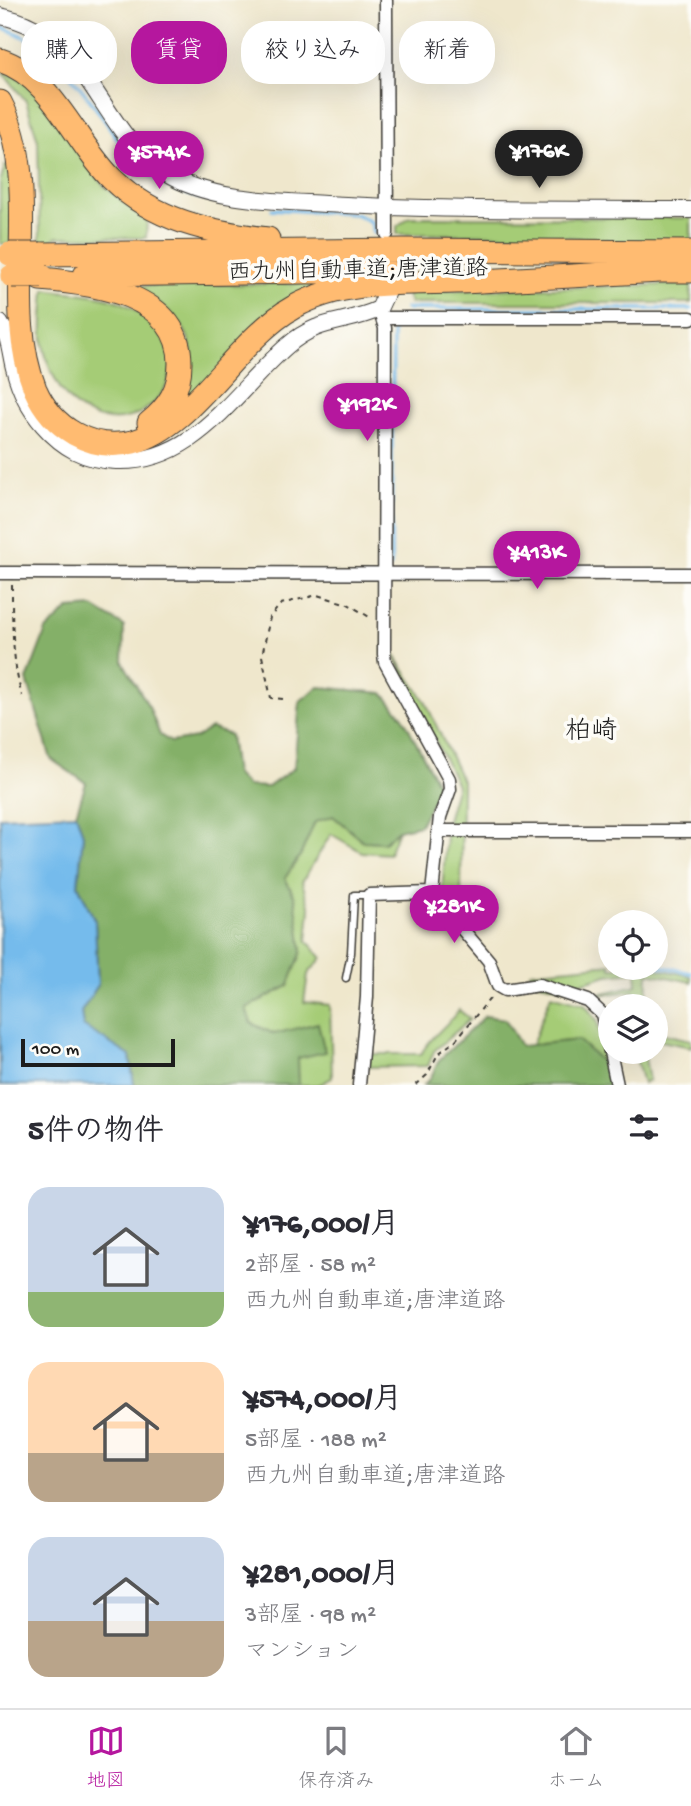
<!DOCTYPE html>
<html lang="ja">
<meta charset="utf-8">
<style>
:root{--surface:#fff;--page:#f2f2f3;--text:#2b2b33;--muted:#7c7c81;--line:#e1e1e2;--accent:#b5179e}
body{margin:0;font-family:"Gochi Hand","Klee One",sans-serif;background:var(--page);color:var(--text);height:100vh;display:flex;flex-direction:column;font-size:26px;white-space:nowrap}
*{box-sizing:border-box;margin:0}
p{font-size:23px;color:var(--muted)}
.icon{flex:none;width:38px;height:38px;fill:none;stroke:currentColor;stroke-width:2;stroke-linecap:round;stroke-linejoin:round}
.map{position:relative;height:1085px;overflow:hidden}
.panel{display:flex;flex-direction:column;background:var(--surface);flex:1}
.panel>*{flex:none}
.guide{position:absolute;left:21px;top:21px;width:649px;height:63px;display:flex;gap:14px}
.controls{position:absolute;left:598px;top:910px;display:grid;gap:14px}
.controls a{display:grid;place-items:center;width:70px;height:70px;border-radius:50%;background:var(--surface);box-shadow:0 7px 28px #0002;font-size:35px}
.scale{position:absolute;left:21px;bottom:18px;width:154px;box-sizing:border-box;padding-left:7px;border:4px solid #1c1c1c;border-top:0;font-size:19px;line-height:24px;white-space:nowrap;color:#1c1c1c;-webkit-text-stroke:5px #fdfcf7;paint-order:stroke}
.price{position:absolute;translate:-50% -60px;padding:0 16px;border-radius:24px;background:var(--accent);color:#fff;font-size:23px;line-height:46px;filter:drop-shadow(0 2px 4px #0008)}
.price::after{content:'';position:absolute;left:50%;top:42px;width:21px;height:16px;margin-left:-10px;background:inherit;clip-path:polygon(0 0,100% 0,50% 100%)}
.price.current{background:#222;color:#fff}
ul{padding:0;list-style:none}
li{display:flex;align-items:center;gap:21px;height:175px;padding:0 28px}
li span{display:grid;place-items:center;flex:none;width:196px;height:140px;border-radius:21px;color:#555}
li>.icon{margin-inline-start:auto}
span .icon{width:84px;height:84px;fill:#fffc;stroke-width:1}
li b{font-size:30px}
h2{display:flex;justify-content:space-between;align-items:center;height:84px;padding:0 28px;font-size:30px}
.chip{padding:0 24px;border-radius:28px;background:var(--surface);box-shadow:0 7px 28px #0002;font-size:24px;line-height:63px}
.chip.current{background:var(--accent);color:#fff}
.menu{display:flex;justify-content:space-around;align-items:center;height:98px;border-top:2px solid var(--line);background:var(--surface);font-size:19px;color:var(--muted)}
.menu a{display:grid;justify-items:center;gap:4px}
.menu .current{color:var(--accent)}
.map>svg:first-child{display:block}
</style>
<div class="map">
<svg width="691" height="1085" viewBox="0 0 691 1085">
<rect width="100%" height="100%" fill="#fdfcf7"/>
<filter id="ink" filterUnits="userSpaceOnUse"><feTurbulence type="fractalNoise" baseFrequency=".0143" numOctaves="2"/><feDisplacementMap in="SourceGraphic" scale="14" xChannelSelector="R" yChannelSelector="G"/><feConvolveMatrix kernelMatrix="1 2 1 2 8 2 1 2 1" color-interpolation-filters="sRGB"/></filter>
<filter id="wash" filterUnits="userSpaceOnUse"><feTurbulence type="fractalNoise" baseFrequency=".00686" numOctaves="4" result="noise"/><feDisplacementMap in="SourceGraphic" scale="28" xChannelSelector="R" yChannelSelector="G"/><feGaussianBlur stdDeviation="1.57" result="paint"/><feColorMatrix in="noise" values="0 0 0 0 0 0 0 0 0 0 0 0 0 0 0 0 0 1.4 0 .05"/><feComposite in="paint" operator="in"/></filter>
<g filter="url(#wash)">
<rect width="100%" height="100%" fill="#efe7cc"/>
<path fill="#a5cc76" stroke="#607449" stroke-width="2" d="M1,71L28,81L104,186L147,221L146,238L56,237L50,242H40L38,141L26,101Z
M5,166H12L11,243L0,244V182Z
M410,217L691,218V241L631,242L538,235L397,234V226Z
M320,283V288L188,399L184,395C205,336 181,318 135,286Z
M691,284V303H410L406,292Z
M45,289C67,293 92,293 114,300C129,304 143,315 154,326C211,386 111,464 60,388C52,374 43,354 43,338C42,322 44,305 45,289Z
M393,653L425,701L462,781L461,910L495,920L462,921L442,895L447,820L457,785Z
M333,816L363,841L384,842L398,830L389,854L362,852L331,834L302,882L310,909L307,941L322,958L308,974L304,1002L330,1005L332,1078L319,1085H299L297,1058L274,1034L251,1023L245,1008L288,986L302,951L295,898L285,878L301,854L314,822Z
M611,964V968H653L691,976V982L648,973L647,1006H635V991L590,996L637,985L636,972L607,975L565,988L529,981L530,972Z
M551,995L584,1004L597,1020L608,1067L577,1040L532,1045Z
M459,1010L470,1019L434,1051L428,1066L367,1067L371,1054H421C431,1036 447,1026 459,1010Z
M656,1032L691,1040V1047L656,1040Z
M634,1052H644L649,1080L643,1083Z"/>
<path fill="#84b067" stroke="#506642" stroke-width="2" d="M93,607L124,626L123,662L149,707L160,735L171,742L196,738L211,728L230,735L235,774L247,786L268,787L294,768L300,701L319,687L383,693L403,717L439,787L420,825L398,830L384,842L363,841L333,816L315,822L301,854L285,878L295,898L302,951L288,986L246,1008L251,1023L274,1034L318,1023L325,1052L298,1058L299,1085H134L130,1056L83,1027L81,1012L98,985L95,921L78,885L83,834L76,814L86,783L51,759L27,680L46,630L69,609Z
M485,1016L505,1019L521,1046L578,1040L608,1067L610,1085H424L430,1079L439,1060Z"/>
<path fill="#75bbec" stroke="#486c84" stroke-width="2" d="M76,814L83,834L78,885L95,921L98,985L81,1012L83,1026L130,1056L134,1085H0V817Z"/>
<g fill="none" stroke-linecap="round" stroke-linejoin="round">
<path stroke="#75bbec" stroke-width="3.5" d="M0,27C53,43 82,88 112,131C123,148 137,168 155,179C178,194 208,201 236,204
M272,209L356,214L371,222L374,233
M406,309H691
M391,566L393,326
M656,965L691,973"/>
</g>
</g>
<g filter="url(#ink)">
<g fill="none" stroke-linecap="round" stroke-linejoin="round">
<g stroke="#3c3a36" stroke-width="9">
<path id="service" d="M346,978L351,953L354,895H369"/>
</g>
<g stroke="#3c3a36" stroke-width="15">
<path id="minor" d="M386,0L387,234
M379,309L385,328L384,654L385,662L449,779L450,789L440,817L432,893
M382,318H691
M0,573L691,574
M438,831H691
M432,893L489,961L498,986L505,990L539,985L588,1001L602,1014L617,1085
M359,1085L367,997L369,895L432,893"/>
</g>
<g stroke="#3c3a36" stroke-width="18">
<path id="tertiary" d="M0,16C90,33 99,132 165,173C210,201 274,201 325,204C447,211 569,209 691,210
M0,323C10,337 10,353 14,368C19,388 29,409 43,425C63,448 85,460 116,461C195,464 234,392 287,346C320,317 344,325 379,309L386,294"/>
</g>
<g stroke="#3c3a36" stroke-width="25">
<path id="motorway" d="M0,60C53,77 75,143 112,179C155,221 210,232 268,239
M0,102C45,187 0,302 35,389C52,428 91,452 133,442C195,426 235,340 294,307C350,276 418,285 481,281C541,278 601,274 660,271
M41,254L403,250L691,252
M645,271H691
M85,275L387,271
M40,279C91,283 180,293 180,363C180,389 169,407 149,423"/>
</g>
<path stroke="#3c3a36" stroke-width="2" stroke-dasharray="5 5" stroke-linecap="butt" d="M12,585C12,622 12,661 22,696
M283,699L271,698L262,656L270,617L281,604L317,595L348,604L371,618
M416,1085L427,1075L438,1054L455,1041L492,996"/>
<use href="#service" stroke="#fff" stroke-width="6"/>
<use href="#minor" stroke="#fff" stroke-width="12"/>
<use href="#tertiary" stroke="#fff" stroke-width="16"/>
<use href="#motorway" stroke="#ffbb71" stroke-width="23"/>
<g stroke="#3c3a36" stroke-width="25" stroke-linecap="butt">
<path id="motorway-bridge" d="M10,254H41
M12,276H42"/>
</g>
<use href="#motorway-bridge" stroke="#ffbb71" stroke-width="23"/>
</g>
</g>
<g text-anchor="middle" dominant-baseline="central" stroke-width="7" stroke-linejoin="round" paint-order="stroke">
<g font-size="23" fill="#1c1c1c" stroke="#fdfcf7">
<text transform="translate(358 272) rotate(-1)">西九州自動車道;唐津道路</text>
</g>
<g font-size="26" fill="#1c1c1c" stroke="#fdfcf7">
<text x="591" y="733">柏崎</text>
</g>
</g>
</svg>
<div class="controls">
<a><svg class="icon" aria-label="locate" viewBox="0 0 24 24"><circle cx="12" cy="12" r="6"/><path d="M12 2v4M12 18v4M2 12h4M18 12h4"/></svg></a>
<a><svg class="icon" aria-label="layers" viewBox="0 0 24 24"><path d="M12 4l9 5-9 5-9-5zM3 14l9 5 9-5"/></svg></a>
</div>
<div class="scale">100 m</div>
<b class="price current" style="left:539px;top:190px">¥176K</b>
<b class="price" style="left:159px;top:191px">¥574K</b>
<b class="price" style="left:367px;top:443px">¥192K</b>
<b class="price" style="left:537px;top:591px">¥413K</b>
<b class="price" style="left:454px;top:945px">¥281K</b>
<div class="guide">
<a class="chip">購入</a>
<a class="chip current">賃貸</a>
<a class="chip">絞り込み</a>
<a class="chip">新着</a>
</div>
</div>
<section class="panel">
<h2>5件の物件<svg class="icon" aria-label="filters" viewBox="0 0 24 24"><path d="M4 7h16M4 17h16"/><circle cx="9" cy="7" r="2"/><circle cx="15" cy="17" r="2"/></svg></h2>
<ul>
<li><span style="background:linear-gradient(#c9d6e8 75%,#8fb573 0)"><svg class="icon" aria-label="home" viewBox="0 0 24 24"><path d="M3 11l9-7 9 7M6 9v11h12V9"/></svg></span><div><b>¥176,000/月</b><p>2部屋 · 58 m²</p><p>西九州自動車道;唐津道路</p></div></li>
<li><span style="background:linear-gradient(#ffd9b3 65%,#b9a48a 0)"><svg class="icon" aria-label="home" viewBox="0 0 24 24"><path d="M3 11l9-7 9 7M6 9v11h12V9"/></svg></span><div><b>¥574,000/月</b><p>5部屋 · 188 m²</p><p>西九州自動車道;唐津道路</p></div></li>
<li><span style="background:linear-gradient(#c9d6e8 60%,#b9a48a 0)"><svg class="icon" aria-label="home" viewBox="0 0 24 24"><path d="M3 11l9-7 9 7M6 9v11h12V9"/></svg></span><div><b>¥281,000/月</b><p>3部屋 · 98 m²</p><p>マンション</p></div></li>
</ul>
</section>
<nav class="menu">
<a class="current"><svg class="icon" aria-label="map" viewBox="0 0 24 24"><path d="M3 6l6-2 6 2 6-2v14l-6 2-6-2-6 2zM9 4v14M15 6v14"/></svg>地図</a>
<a><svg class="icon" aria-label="saved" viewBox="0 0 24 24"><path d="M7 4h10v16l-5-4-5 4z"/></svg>保存済み</a>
<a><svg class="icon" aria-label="home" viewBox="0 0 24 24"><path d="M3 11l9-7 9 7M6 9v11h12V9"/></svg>ホーム</a>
</nav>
